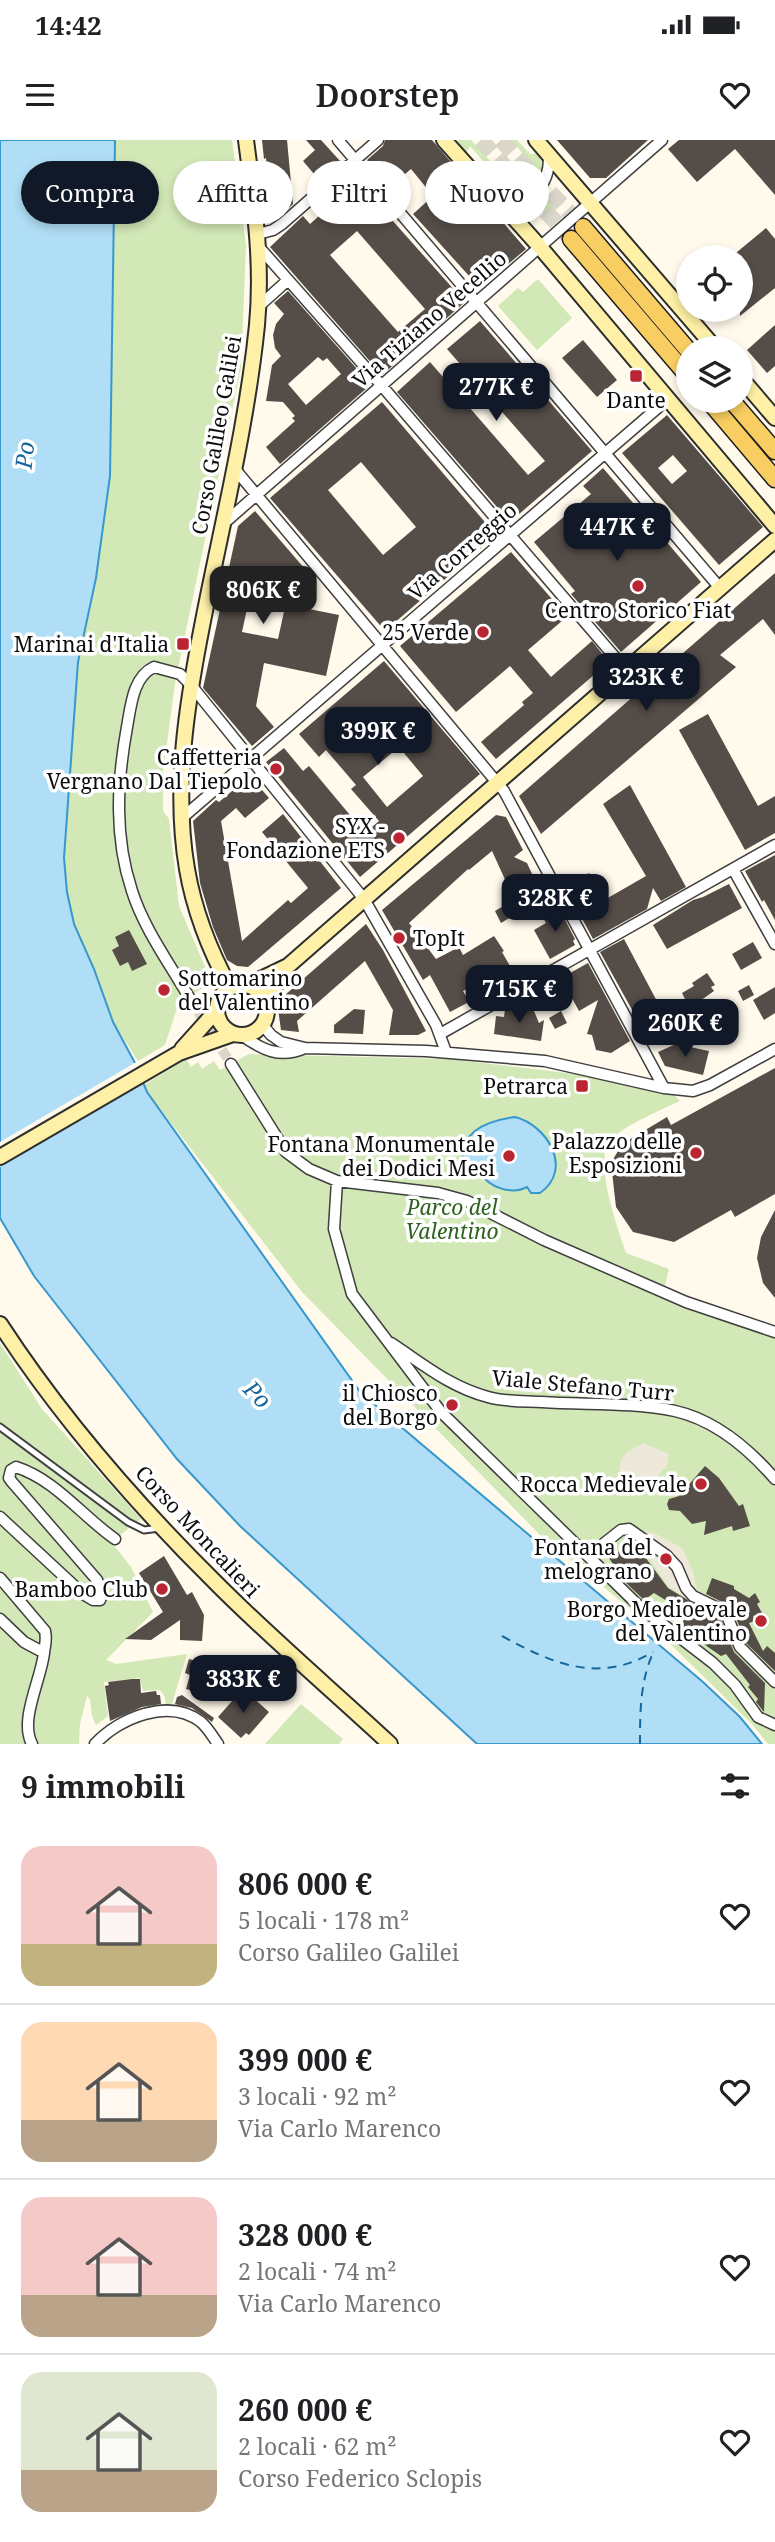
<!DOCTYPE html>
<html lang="it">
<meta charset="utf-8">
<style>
:root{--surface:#fff;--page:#f6f6f6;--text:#202124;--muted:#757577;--line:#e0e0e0;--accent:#111827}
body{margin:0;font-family:"Noto Serif",serif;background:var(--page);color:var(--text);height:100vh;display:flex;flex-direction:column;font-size:26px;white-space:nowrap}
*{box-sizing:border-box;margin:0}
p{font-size:23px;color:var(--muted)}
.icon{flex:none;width:38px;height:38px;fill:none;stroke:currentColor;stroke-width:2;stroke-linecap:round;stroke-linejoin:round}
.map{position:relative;height:1604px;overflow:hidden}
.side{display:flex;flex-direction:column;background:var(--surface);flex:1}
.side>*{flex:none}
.hud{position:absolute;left:21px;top:21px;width:733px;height:63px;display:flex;gap:14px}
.fabs{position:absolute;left:676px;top:105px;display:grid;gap:14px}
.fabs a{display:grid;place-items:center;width:77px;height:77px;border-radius:50%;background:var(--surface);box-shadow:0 4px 10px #0003;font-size:35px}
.price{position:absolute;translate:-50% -60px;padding:0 16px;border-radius:14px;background:var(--accent);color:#fff;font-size:23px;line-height:46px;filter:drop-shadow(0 2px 4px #0008)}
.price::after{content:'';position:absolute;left:50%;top:42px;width:21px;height:16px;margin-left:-10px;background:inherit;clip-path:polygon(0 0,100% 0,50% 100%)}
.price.current{background:#222;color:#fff}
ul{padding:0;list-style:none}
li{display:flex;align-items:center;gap:21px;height:175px;padding:0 21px}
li+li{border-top:2px solid var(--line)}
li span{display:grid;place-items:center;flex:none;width:196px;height:140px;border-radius:21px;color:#555}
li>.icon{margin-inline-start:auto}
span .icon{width:84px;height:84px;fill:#fffc;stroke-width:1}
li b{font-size:30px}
h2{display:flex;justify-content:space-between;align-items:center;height:84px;padding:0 21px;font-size:30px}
.chip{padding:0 24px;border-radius:32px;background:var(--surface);box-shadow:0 4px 10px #0003;font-size:24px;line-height:63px}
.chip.current{background:var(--accent);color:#fff}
.status{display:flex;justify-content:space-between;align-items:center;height:49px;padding:0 35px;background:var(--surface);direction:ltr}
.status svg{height:19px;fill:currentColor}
header{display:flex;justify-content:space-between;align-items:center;height:91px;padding:0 21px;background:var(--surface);font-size:32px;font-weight:600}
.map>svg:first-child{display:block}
</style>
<div class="status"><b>14:42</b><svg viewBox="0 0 49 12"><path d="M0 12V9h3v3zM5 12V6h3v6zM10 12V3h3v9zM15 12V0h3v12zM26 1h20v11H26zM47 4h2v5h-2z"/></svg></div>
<header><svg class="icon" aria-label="menu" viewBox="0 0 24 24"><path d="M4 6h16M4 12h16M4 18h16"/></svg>Doorstep<svg class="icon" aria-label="heart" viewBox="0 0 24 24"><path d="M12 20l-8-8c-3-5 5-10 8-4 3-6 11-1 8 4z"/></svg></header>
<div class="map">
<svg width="775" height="1604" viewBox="0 0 775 1604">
<rect width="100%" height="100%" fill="#fffaeb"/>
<path fill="#d2e8b6" d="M115,0H232L246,106L241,228L175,543L163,633V671L169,679L179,766L212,843L179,862L165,905L138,921L113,882L94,829L74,784L67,752L64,718L78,522L96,438L110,336Z
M458,0H471L517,51L524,46L529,52C517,57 507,59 498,49L500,40L470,6L465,15L459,8Z
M511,0H517L530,14L539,13C548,24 543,32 538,44L533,38L539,32Z
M543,57L565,62L543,80Z
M538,139L572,178L537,210L498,166L518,148L523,152Z
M249,914L449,919L575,934L672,952L680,961C661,970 628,984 612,998C591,1016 618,1089 626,1113L669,1129L662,1158L775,1198V1604H768L751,1583L655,1489L540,1395L302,1152L147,952L144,945L186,919L191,927L198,922L202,929L214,921L220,930Z
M0,1203L42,1269L141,1379L111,1402L131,1427L153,1472L106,1520L116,1524L187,1514L171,1567L166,1566L165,1557L160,1550L143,1551L140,1538L104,1542L108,1576L96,1585L92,1576L90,1559L87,1556L80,1584L79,1604H0Z
M301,1564L343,1599L339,1604H265Z"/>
<path fill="#eee8db" d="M643,1303L669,1314L667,1325L656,1339L643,1344L625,1335L619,1329L621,1320L627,1312Z
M629,1389L654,1393L682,1408L693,1431L699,1460L693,1459L692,1462L668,1446Z"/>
<path fill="#b0def6" stroke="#3897cc" stroke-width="2" d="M0,0H115L110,336L96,438L78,522L64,718L67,752L74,784L94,829L113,882L135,923L147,952L361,1253L703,1542L740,1577L762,1604H477L240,1386L177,1319L34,1136L0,1078Z
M515,977C547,985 574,1029 540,1053H531L527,1047C512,1055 489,1048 481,1033L472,1036L465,1031C454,993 485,981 515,977Z"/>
<path fill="#fffaeb" d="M138,921L146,941L0,1027V1002Z"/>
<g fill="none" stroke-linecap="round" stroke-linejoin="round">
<path stroke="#17679c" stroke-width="2" stroke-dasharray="9 7" stroke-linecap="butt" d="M502,1496C553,1524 599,1544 653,1512
M640,1604C640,1572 640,1542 653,1513"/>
</g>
<path fill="#554d48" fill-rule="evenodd" d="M262,0H287L293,64L281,75L269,60L266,18L264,19Z
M306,0H321L341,22L320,41L303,21L315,10Z
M385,0H432L526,109L480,148L413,74L433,56L411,29L390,47L367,20L383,6Z
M557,0H648L606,38H590Z
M679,0H775V55L735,9L697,42L668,9Z
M351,34L465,162L382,235L270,107L303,76L310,84L335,62L329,55L330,52ZM357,91L425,169L398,192L330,115Z
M766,88L775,99V148L740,176V117H731Z
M288,151L358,230L356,232L368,247L280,324L266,307L295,281L292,278L295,276L283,262L266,261L272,225L281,216L275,208L273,195L276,184L284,174L274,163ZM318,217L323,221L327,218L341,234L306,265L288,244Z
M480,181L592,311L510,382L397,252L430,222L528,335L545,321L447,209Z
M775,185V226L767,233L747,210Z
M583,200L617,240L597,257L562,218Z
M382,262L496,395L385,491L270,358ZM361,322L416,387L383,415L328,350Z
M667,275L763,387L719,425L622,313ZM673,315L687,331L672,344L658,328Z
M603,328L701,442L621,512L571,454L575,451L534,402L591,354L583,346Z
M255,371L311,436L304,468L339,475L326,536L264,523L256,566L274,587L252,606L203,548L238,386ZM253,441L289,449L278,499L242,492Z
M511,412L558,466L560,464L569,475L528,510L551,537L592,501L609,522L496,619L481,602L524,565L522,562L533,553L510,526L456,572L400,506Z
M775,433V495L763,479L720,515L736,527L541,694L519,656Z
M384,521L480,634L360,737L266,622L284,608L303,631L309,626L365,693L379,681L351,649L356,645L326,610L319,617L299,594ZM399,607L423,636L387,667L363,637Z
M708,574L758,666L775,656V693L745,710L679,590Z
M250,636L269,658L245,678L236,668L221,681L242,801L288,760L291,763L308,748L262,692L283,674L341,748L248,827L237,826L227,820L213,787L200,743L193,681L216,660L219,662Z
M630,645L686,747L661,761L653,748L647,769L593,799L565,747L589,733L606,759L646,736L603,664Z
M496,675L506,677L523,710L514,717L527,723L533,736L537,734L546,752L517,766L492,711L469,730L468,729L409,783L436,819L459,807L463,815L494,796L504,811L502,812L510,826L463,851L469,862L450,872L430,835L423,840L382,770Z
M775,715V780L764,760L762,762L745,731Z
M729,744L742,768L667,809L653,785L693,760L703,757Z
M505,765L511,777L501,783L495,771Z
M559,768L575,799L573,801L575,805L550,819L534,790L546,783L543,778Z
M366,784L383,810L426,891L418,895H389L393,870L365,821L297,881L299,892L281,890L277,862Z
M129,790L147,824L132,831L128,822L120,826L112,810L119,806L115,797Z
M624,799L668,882L646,895L600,812Z
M753,802L762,818L741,830L732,814Z
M588,823L630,901L611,913L596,910L592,895L587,894L598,860L579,871L561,838Z
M707,833L715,845L711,847L714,851L697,863L702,871L686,880L680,870L688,865L682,853L694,846L692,843Z
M749,845L754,855L743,861L738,851Z
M775,847V873L764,880L753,860Z
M354,869L365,870L363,894L334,893V885Z
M505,869L534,871L539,883L544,880L541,901L494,894L496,876L504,877Z
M561,871L567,883L555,889L549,878Z
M676,904L709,911L703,935L665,926L658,912Z
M775,928V1054L735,1077L731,1070L674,1102L633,1092L616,1067L611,1023L622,1004L667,977L671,985Z
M775,1070V1158L763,1143L757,1118L761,1097Z
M705,1326L719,1338L739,1366L743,1364L750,1386L733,1391L732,1386L704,1395L706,1381L692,1384L680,1371L669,1370L667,1364L669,1359L679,1356Z
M634,1402L668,1448L721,1480L734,1512L765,1543L764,1572L756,1562L758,1559L748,1547L750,1545L726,1514L721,1516L679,1487L688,1474L654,1453L644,1460L623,1440L609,1418Z
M164,1416L187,1455L192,1452L204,1475L202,1501L180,1500V1480L151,1500L125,1499L163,1472L139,1433Z
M712,1438L734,1446V1449L749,1458L755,1453L760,1462L757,1464L762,1473L753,1476L755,1481L749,1483L763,1511L767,1506L775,1513V1531L746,1503L734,1473L728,1465L706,1454Z
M189,1519L218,1527L210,1556L186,1549L190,1535L185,1533Z
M132,1539H140L141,1553L156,1551L157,1555H160L161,1564L142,1567L110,1581L105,1546L109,1545L108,1542Z
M240,1552L244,1556L248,1553L269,1572L249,1595L246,1593L241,1598L218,1577Z
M182,1555L214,1578L212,1582L192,1568L175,1564L177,1557Z"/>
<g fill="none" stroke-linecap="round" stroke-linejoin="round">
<path stroke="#dbd6ca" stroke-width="10" stroke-dasharray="10 5" stroke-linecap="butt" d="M190,859L231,924"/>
<path stroke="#dbd6ca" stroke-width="16" stroke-dasharray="16 8" stroke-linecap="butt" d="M481,0L571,99
M501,0L583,87"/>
<g stroke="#3f3f3f" stroke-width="9">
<path id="lane" d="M0,1287L128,1382L144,1390L160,1388"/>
</g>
<g stroke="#3f3f3f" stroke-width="13">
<path id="street" d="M338,0L720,448
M500,62C532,64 550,46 549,15
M258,94L273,90L282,84L378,0
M259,107L382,246L626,530
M258,167L288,140
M234,328L504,651L664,948
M222,385L662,0
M182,678L668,259
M733,729L775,804
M190,859C170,824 144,789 132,751C114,697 117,642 127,587C131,565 133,537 154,527L180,534L191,545L364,759L436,885L446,912
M262,884L271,895L281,902L305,908L426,911L545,921L664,948L693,951L710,945L775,909
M240,894C262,910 280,919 305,908
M440,894L775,705
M231,924L286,1012L309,1029L337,1041L438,1053L467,1061L544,1100L686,1162L775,1192
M337,1041L334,1089L352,1154L441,1272L639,1466L713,1523L735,1545L758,1577L775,1585
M391,1203C423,1224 450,1247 488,1257C505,1262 524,1261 542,1262C585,1265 632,1262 675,1271C715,1280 749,1309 775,1339
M0,1377L83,1454L93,1460H100L103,1453L97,1440L12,1342L9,1338L11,1330L16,1327C56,1340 82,1376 115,1399
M588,1416L621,1390L629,1389L666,1415L677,1427L686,1448L693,1456L722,1470L727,1476L740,1507L775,1542
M0,1438L45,1491C47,1500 45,1504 44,1513C41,1540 19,1580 32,1604
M0,1479L24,1502L39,1510L44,1508
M95,1604C119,1578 169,1557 201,1582C208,1588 213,1597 218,1604"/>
</g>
<g stroke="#2e2e2e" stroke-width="18">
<path id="secondary" d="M444,0L540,107L775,386
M536,0L715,208
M740,237L775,278
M248,845L288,826L775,400
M217 870a25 25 0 1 1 50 0a25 25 0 1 1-50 0Z
M230,848C210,811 194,770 187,729C173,647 187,562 203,481C222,383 247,285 257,185C263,122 254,62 246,0
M266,862L287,827
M182,909L217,870
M0,1017L179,913L233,894
M0,1184C60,1276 140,1368 218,1445C273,1500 333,1551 390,1604"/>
</g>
<g stroke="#1d1d1d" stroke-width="19">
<path id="primary" d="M583,87L688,210
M571,99L688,236
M709,261L775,339
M732,261L775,311"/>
</g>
<use href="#lane" stroke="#fff" stroke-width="5"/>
<use href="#street" stroke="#fff" stroke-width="10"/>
<use href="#secondary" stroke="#fef1a7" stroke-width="14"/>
<use href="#primary" stroke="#f8ce62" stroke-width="16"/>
</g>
<g fill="#bb2532" stroke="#fff" stroke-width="2.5">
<rect x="629" y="229" width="14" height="14" rx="3.5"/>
<circle cx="638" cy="446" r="7"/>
<circle cx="483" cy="492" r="7"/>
<rect x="176" y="497" width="14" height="14" rx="3.5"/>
<circle cx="276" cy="629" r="7"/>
<circle cx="399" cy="698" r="7"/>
<circle cx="399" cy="798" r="7"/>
<circle cx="164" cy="850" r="7"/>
<rect x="575" y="939" width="14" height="14" rx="3.5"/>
<circle cx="696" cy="1013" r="7"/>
<circle cx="509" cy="1016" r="7"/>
<circle cx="452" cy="1265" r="7"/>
<circle cx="701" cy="1344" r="7"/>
<circle cx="666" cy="1419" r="7"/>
<circle cx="162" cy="1449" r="7"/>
<circle cx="761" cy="1481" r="7"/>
</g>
<g text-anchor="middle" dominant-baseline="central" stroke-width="7" stroke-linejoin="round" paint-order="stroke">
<g font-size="21" fill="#0c0c0c" stroke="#fff">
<text transform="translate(429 179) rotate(-41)">Via Tiziano Vecellio</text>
<text transform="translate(216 295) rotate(-80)">Corso Galileo Galilei</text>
<text transform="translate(462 411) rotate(-41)">Via Correggio</text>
<text transform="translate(583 1245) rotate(5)">Viale Stefano Turr</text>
<text transform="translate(198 1391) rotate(47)">Corso Moncalieri</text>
</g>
<g font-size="21" fill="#0c0c0c" stroke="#fff" text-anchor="end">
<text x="636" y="260" text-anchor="middle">Dante</text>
<text x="638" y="470" text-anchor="middle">Centro Storico Fiat</text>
<text x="469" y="492">25 Verde</text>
<text x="169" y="504">Marinai d'Italia</text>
<text x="262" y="617">Caffetteria<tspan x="262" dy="24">Vergnano Dal Tiepolo</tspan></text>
<text x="385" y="686">SYX -<tspan x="385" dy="24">Fondazione ETS</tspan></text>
<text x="413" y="798" text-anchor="start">TopIt</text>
<text x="178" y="838" text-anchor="start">Sottomarino<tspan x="178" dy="24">del Valentino</tspan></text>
<text x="568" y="946">Petrarca</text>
<text x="682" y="1001">Palazzo delle<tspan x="682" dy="24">Esposizioni</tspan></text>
<text x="495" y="1004">Fontana Monumentale<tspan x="495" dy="24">dei Dodici Mesi</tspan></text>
<text x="438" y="1253">il Chiosco<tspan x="438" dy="24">del Borgo</tspan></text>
<text x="687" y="1344">Rocca Medievale</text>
<text x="652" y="1407">Fontana del<tspan x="652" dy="24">melograno</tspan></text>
<text x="148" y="1449">Bamboo Club</text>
<text x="747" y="1469">Borgo Medioevale<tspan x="747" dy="24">del Valentino</tspan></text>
</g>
<g font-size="21" font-style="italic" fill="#2e631d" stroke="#fff">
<text x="452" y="1067">Parco del<tspan x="452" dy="24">Valentino</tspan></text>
</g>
<g font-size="23" font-style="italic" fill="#17679c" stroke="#fff">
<text transform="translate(24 315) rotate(-84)">Po</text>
<text transform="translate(258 1254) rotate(45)">Po</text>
</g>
</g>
</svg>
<div class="fabs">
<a><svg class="icon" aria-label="locate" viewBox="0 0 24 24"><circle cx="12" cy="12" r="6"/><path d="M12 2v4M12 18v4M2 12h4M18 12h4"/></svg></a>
<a><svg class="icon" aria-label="layers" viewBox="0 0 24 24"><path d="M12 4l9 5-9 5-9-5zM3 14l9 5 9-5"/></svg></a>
</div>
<b class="price" style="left:496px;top:283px">277K €</b>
<b class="price" style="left:617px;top:423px">447K €</b>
<b class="price current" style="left:263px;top:486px">806K €</b>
<b class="price" style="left:646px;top:573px">323K €</b>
<b class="price" style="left:378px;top:627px">399K €</b>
<b class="price" style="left:555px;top:794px">328K €</b>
<b class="price" style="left:519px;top:885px">715K €</b>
<b class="price" style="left:685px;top:919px">260K €</b>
<b class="price" style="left:243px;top:1575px">383K €</b>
<div class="hud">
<a class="chip current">Compra</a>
<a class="chip">Affitta</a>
<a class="chip">Filtri</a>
<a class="chip">Nuovo</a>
</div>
</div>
<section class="side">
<h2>9 immobili<svg class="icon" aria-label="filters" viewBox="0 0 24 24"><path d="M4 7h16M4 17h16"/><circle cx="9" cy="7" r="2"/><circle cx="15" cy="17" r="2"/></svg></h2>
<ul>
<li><span style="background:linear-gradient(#f6c9c9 70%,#c2b280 0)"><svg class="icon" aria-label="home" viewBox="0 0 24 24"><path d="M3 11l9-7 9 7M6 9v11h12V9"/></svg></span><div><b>806 000 €</b><p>5 locali · 178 m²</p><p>Corso Galileo Galilei</p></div><svg class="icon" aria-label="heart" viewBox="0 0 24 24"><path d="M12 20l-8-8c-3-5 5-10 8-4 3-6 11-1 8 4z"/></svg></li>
<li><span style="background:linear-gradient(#ffd9b3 70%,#b9a48a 0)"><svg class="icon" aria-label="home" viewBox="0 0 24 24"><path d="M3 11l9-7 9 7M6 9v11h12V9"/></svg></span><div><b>399 000 €</b><p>3 locali · 92 m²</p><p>Via Carlo Marenco</p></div><svg class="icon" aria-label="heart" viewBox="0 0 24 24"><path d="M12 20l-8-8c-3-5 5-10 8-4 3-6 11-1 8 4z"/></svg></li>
<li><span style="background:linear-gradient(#f6c9c9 70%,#b9a48a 0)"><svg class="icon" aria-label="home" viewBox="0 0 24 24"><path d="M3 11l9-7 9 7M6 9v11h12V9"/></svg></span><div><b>328 000 €</b><p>2 locali · 74 m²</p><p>Via Carlo Marenco</p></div><svg class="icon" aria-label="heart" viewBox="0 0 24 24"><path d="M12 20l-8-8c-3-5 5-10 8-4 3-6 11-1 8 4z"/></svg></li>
<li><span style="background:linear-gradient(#dfe7d0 70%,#b9a48a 0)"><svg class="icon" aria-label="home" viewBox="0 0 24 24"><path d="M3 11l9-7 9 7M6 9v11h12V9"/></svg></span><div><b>260 000 €</b><p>2 locali · 62 m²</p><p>Corso Federico Sclopis</p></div><svg class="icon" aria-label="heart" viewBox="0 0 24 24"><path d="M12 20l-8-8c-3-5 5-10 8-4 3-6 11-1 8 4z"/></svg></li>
</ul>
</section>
